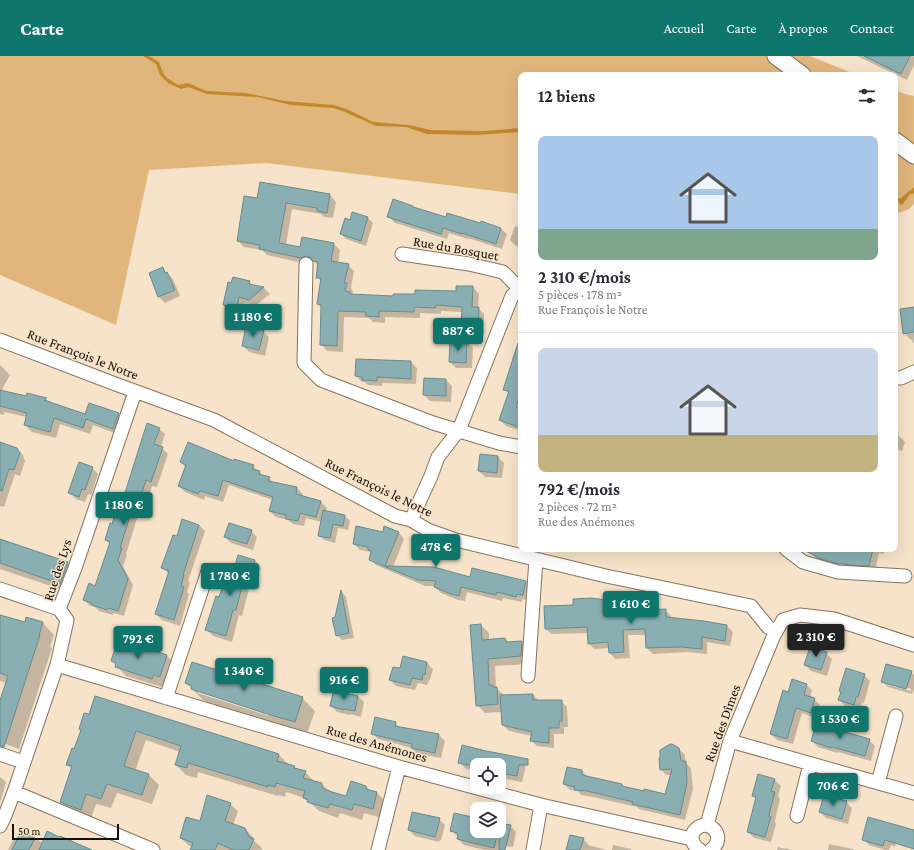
<!DOCTYPE html>
<html lang="fr">
<meta charset="utf-8">
<style>
:root{--surface:#fff;--page:#f7f7f7;--text:#2b2b33;--muted:#7c7c81;--line:#e1e1e2;--accent:#0f766e}
body{margin:0;font-family:"Crimson Pro",serif;background:var(--page);color:var(--text);height:100vh;display:flex;flex-direction:column;font-size:15px;white-space:nowrap}
*{box-sizing:border-box;margin:0}
p{font-size:13px;color:var(--muted)}
.icon{flex:none;width:22px;height:22px;fill:none;stroke:currentColor;stroke-width:2;stroke-linecap:round;stroke-linejoin:round}
.map{position:relative;flex:1;overflow:hidden}
.side{position:absolute;left:518px;top:16px;width:380px;height:480px;display:flex;flex-direction:column;background:var(--surface);border-radius:8px;box-shadow:0 4px 16px #0002}
.side>*{flex:none}
.controls{position:absolute;left:470px;top:702px;display:grid;gap:8px}
.controls a{display:grid;place-items:center;width:36px;height:36px;border-radius:8px;background:var(--surface);box-shadow:0 4px 16px #0002;font-size:20px}
.scale{position:absolute;left:12px;bottom:10px;width:107px;box-sizing:border-box;padding-left:4px;border:2px solid #161007;border-top:0;font-size:11px;line-height:14px;white-space:nowrap;color:#161007;-webkit-text-stroke:3px #f6e3c9;paint-order:stroke}
.price{position:absolute;translate:-50% -34px;padding:0 9px;border-radius:4px;background:var(--accent);color:#fff;font-size:13px;line-height:26px;filter:drop-shadow(0 1px 2px #0008)}
.price::after{content:'';position:absolute;left:50%;top:24px;width:12px;height:9px;margin-left:-6px;background:inherit;clip-path:polygon(0 0,100% 0,50% 100%)}
.price.active{background:#222;color:#fff}
ul{padding:0;list-style:none}
li{display:grid;align-content:center;gap:8px;height:212px;padding:0 20px}
li+li{border-top:1px solid var(--line)}
li span{display:grid;place-items:center;height:124px;border-radius:8px;color:#555}
li>.icon{margin-inline-start:auto}
span .icon{width:72px;height:72px;fill:#fffc;stroke-width:1}
li b{font-size:17px}
h2{display:flex;justify-content:space-between;align-items:center;height:48px;padding:0 20px;font-size:17px}
header{display:flex;align-items:center;gap:24px;box-sizing:border-box;height:56px;padding:0 20px;background:var(--accent);color:#fff}
header strong{font-size:19px}
nav{display:flex;gap:22px;margin-inline-start:auto;font-size:14px}
.map>svg:first-child{display:block}
</style>
<header>
<strong>Carte</strong>
<nav><a>Accueil</a><a>Carte</a><a>À propos</a><a>Contact</a></nav>
</header>
<div class="map">
<svg width="914" height="794" viewBox="0 0 914 794">
<rect width="100%" height="100%" fill="#f6e3c9"/>
<path fill="#e1b67d" d="M0,0H810L857,19H521V138L266,107L149,114L116,269L0,219Z
M895,34L905,38L914,40V148L909,153L895,158Z"/>
<path fill="#c2882b" d="M137,0H149L159,6L163,17L167,22L178,29L188,27L206,35L246,37L285,45L334,49L349,54L373,66L409,69L431,74L484,75L521,72V76L476,79L427,78L406,71L376,70L345,56L333,52L291,49L258,41L207,38L188,31L181,33L168,27L160,19L156,8L143,0Z
M910,134L912,136L902,149L895,144V140L900,143Z"/>
<path fill="#0003" fill-rule="evenodd" d="M857,0H913L914,1V9L907,24Z
M330,139L336,146L333,162L324,161L321,158L292,153L286,189L301,193L334,188L340,194L338,207L348,209L354,215L351,232L353,235L352,239L394,241L416,239L457,236L473,231L479,238L478,252L484,258V279L468,278L462,272V256L441,255V258L420,257V262L385,261V267L373,266L369,262L344,261L343,296L327,295L321,288L322,252L318,248L321,225L317,221L319,209L314,206L309,207L307,208L267,199L262,194L244,191L238,185L258,143Z
M353,157L368,162L373,167L366,190L346,183L341,178L350,165Z
M389,161L447,162L500,172L507,178L502,193L468,182V183L449,177L447,183L395,167Z
M515,170L521,172V192L516,190L510,184Z
M162,212L173,223L180,240L165,247L159,241L150,217Z
M249,226L253,230L264,232L270,238L256,249L245,247L243,258L230,255L224,249Z
M895,228L898,231L895,240Z
M914,253V288L911,283H910L904,277Z
M263,275L269,281L265,300L249,296L243,290Z
M520,283H521V375L506,370L500,364L509,338L504,333Z
M467,286L473,292L472,312H456L450,306Z
M411,306L417,312L416,328L382,327V330L368,329L365,326H362L356,320Z
M0,309L10,319L1,335L27,341L28,338L46,343L51,348L86,360L118,358L125,365L120,379L93,369L90,378L60,368L56,382L32,376L25,369L27,361L4,356V359L0,358Z
M446,324L452,330L451,346L430,345L424,339Z
M895,372L899,376L898,379L905,386L902,395L895,393Z
M159,373L165,378L161,391L168,398L157,431L152,430L142,460L138,459L126,498L127,499L123,510L133,529L124,560L114,557L113,559L99,555L95,551L90,550L84,544L96,531L110,488L106,484L124,444Z
M17,393L23,399L25,405L20,420L15,418L4,451L0,450V396Z
M498,401L504,407L502,422L485,421L479,415Z
M181,406H234L253,410L264,420L269,422L275,428L297,432L303,438L302,441L321,446L327,452L325,456L345,460L350,465L348,474L338,472L335,487L324,484L319,479L321,466L306,462L304,470L293,468L288,464L276,461L270,455L273,444L229,429L223,446L205,440L204,444L185,436L179,430L186,412Z
M92,412L98,418L91,439L88,438L85,446L76,443L70,437Z
M521,422V432L519,430Z
M199,469L205,475L188,525L190,526L187,536L189,538L180,570L162,564L156,558L169,518L163,512L177,482Z
M385,471L399,477L404,483L393,511L471,522L473,513L526,526L532,532L529,545L522,543V546L503,542L502,545L467,536L465,545L458,544L441,537L434,530H425L376,509L370,503L371,496L360,494L354,488L384,477Z
M251,475L257,481L253,494L231,487L225,481Z
M0,484L67,507L77,516L69,536L0,513Z
M812,493H885L883,498L879,497L875,515L828,508L816,502L810,497Z
M255,505L261,511L259,517L260,518L254,534L249,533L242,560L239,559L232,586L213,580L207,574L220,543L234,518Z
M342,536L346,541L354,582L342,584L337,579L336,562Z
M610,546L615,552L616,556L665,554L671,560V563L704,566L727,570L733,576L730,590L707,586V598L687,596L653,598L647,592L646,579H628L630,602L615,603L610,597V592L594,593L589,587L588,577L551,578L546,573L574,550Z
M0,560L25,567H43L54,579L50,591L52,592L19,693L3,687L0,685V647L7,627L0,625Z
M481,569L489,577V584L505,583L509,587L522,586L530,594L529,608L495,610L496,632L505,640L533,639L539,645H561L567,651L568,671H564V678H554V692L537,690L531,684L532,680L509,675L503,669L502,656L485,657L477,649Z
M119,584L167,600L176,609L170,630L163,627L162,631L126,620L112,605Z
M826,597L832,603L827,620L811,615L805,609Z
M404,601L427,607L433,613L430,624H429L427,629L418,627L415,634L396,630L390,624L401,614Z
M911,616L914,619V633L912,638L888,631L882,625ZM888,627L911,633V635L888,629Z
M864,619L870,625L864,647L862,646L860,654L845,650L839,644Z
M186,627L302,642L315,655L307,678L277,669L204,645ZM198,635L269,658V660L198,637Z
M806,629L812,634L810,642L814,643L820,649L816,662L802,657L793,688L777,684L771,678L789,637Z
M358,640L364,646L361,661L350,658V659L337,656L331,650Z
M95,642L279,699L289,709L294,711L297,714L305,716L315,726L322,728L330,736L347,742L366,730L371,736L377,737L387,747L382,762L364,757L362,764L340,757L338,762L319,755L305,742L286,736L285,741L279,739L278,740L198,716L197,722L186,719L176,709L180,696L146,684L135,715L149,719L159,729L152,748L117,737L111,752L96,748L91,763L71,756L61,746L72,713L67,708L75,694L89,660Z
M395,667L401,673L439,679L445,685L441,702L418,698L412,692L378,683L372,677Z
M869,684L875,690L871,705L838,696L837,697L818,691L812,685Z
M679,693L685,699V706L691,712L693,733L685,764L639,753L637,751L593,741L581,739L578,735L570,734L564,728L582,715L588,721L622,729L624,731L645,736L666,739L671,719H666L661,713Z
M460,707L526,709L522,726L501,722L499,720V709H477V715L466,713Z
M0,721L6,726L0,747Z
M775,724L781,730L778,740L780,743L776,760L775,766L776,768L771,786L754,782L748,776L757,743L753,740Z
M846,746L852,752L848,768L826,762L820,756Z
M230,748L238,755L233,769L245,773L253,781L254,785L261,791V792L263,794H191L192,791L188,789L181,782L200,766Z
M439,763L445,769L441,784H440L439,786L415,780L409,774Z
M477,763V775H499V768L510,770L516,776L513,791L502,789L500,794H485L464,789L458,783V781L451,774Z
M900,775L895,791L891,789L889,794H885L869,789L863,783Z
M22,776L40,785L43,788L90,794H8L14,782L18,783Z
M583,783L588,788V789L606,794H567Z
M829,788L853,793L854,794H828Z
M613,789L631,793L632,794H612Z
M778,791L785,793V792L792,794H777Z"/>
<g fill="none" stroke-linecap="round" stroke-linejoin="round">
<path stroke="#c2882b" stroke-width="4.5" d="M912,136L914,134"/>
</g>
<path fill="#8aafb2" stroke="#678b8e" d="M864,0H910L901,18Z
M260,126L330,138L327,157L317,155V152L286,147L279,187L300,191L302,181L334,187L331,205L349,208L344,227H347L345,235L350,236V238L393,240V238H415V234L456,235V230H473L472,251H479L478,273L461,272L462,251L436,249L435,252L414,251V256L379,255V261L366,260V256L338,255L337,290L320,289L321,249L317,248L321,222H316L318,206L313,205L310,201L307,200L303,201L301,202L259,193L260,189L237,185L244,140L257,142Z
M393,143L413,150V151L446,161L447,157L480,167L481,165L501,172L496,188L462,177V178L443,172L441,178L387,161Z
M352,156L368,161L361,185L340,178L345,162L350,164Z
M163,211L165,217L167,216L175,234L158,241L149,217Z
M233,221L250,225L249,228L264,231L249,244L239,241L237,252L223,249L228,226L231,227Z
M914,251V276L903,278L900,253Z
M246,270L264,274L259,294L242,290Z
M450,285H467L466,307L449,306Z
M518,287H521V335L516,351L521,353V372L499,364L509,335L503,334Z
M356,303L411,305V323L377,321V325L362,324V321L355,320Z
M424,322L446,323V340L423,339Z
M0,334L26,340L27,337L47,342L44,344L85,358L89,347L119,357L113,373L86,363L83,372L54,362L50,376L24,369L27,357L0,350Z
M147,367L160,372L154,388L163,391L151,426L146,424L136,455L132,454L120,492H122L118,504L128,523L118,555L108,552L107,554L92,549V547L83,544L89,527L95,530L110,486L105,484L110,467L112,468L120,442L123,443Z
M0,386L17,392L20,397L14,414L9,413L2,435L0,434Z
M188,386L234,405V403L254,409L252,413L260,415L259,418L270,421L268,425L297,431L296,438L321,445L316,461L300,457L298,465L286,463V459L269,455L273,441L223,424L218,440L200,435L198,438L178,430L186,409L180,406Z
M480,398L498,400L497,417L478,415Z
M79,406L93,411L85,434L82,433L79,441L68,437Z
M323,454L345,459L343,470L333,468L330,482L318,480Z
M182,463L199,469L183,519H184L181,530L184,531L174,564L155,558L169,515L161,512L173,479L177,480Z
M229,467L252,474L247,488L224,481Z
M356,470L383,476L384,470L399,476L385,510L434,511L470,521L472,512L526,525L523,539L517,538L516,541L497,536L496,539L461,531L459,540L451,538L434,531L436,525L418,524L369,504L371,495L368,494V491L353,488Z
M0,483L68,506L60,528L0,507Z
M802,493H873L869,510L849,509L840,507L839,508L821,503Z
M238,499L255,504L253,510L254,511L249,529L243,527L236,554H233L226,580L205,574L216,540L219,541L222,532H225L231,516L233,517Z
M341,534L349,577L336,580L332,562L335,561Z
M592,542L610,545V556L666,553V561L704,565L727,569L725,585L702,581V593L681,591L646,592L645,573L623,574L624,596L609,597L608,586L588,588L587,571L545,573L544,550L573,549V543Z
M0,559L25,566L26,561L43,566L39,579H40L4,691L0,690V644L8,620L0,617Z
M481,568L482,584L505,582L506,586L522,585L521,600L488,603L489,629H493V631H497L498,648L476,650L470,569Z
M118,583L167,599L160,621L154,619L152,623L115,611L116,607L111,605Z
M810,591L827,596L821,614L804,609Z
M403,600L427,606L425,619L423,618L422,624L412,622L410,629L389,624L393,611L400,612Z
M192,606L303,641L295,666L264,657L191,633L192,630L185,627Z
M886,608L912,615L906,633L881,626Z
M846,612L865,618L858,641H856L854,649L838,644L841,636L839,635Z
M792,623L807,628L804,639L815,642L811,657L796,652L787,683L770,678L783,634L788,636Z
M341,636L358,640L355,655L344,653V654L330,650L333,637L340,638Z
M533,638V644H562V665H559V672H549V687L530,685L532,676L502,669L500,639Z
M95,640L279,698L277,705L295,710L294,712L306,715L303,722L322,727V732L332,736L346,740L351,725L366,730V733L377,736L373,753L354,748L352,754L330,748L328,752L307,746L308,744L303,742L305,735L276,727L275,731L268,729V731L188,707L187,712L175,709L181,690L136,675L124,710L149,718L142,739L107,728L101,743L86,738L81,754L60,746L72,710L66,709L72,692L74,693L81,674L79,673L84,657L89,658Z
M375,661L396,666L395,670L439,678L435,697L411,692L412,688L371,678Z
M816,668L870,683L865,700L832,691L831,692L811,685Z
M670,688H672L679,692L681,705H686L687,727L680,759L632,748L633,746L587,735L574,734L575,731L563,728L567,711L582,714V719L622,728V730L644,735V733L665,738L672,713L660,714L659,702H660V694Z
M462,689L482,694H481L528,703V709H519L517,720L499,717V709H477V711L458,707Z
M758,718L775,723L771,735L775,736L770,754L769,761H771L765,781L747,776L756,741L752,740Z
M207,739L231,747L225,765L245,772L249,781L254,783L249,794H233L218,787L215,794H190L193,787L180,782L186,761L200,765Z
M824,739L847,745L842,763L819,756Z
M412,756L440,762L435,781L408,774Z
M454,757L477,762V775H498L494,792L457,783L458,777L450,775Z
M868,761L914,774V793L885,784L883,790L862,784Z
M499,767L511,769L505,794H499Z
M21,775L35,782L29,794H12Z
M47,775L59,781L60,780L92,794H39Z
M570,779L584,782L580,794H566Z"/>
<g fill="none" stroke-linecap="round" stroke-linejoin="round">
<g stroke="#84735c" stroke-width="15">
<path id="minor" d="M402,198L469,208L503,216L520,233L521,232
M306,208L304,307L321,324L433,367L499,387L521,391
M0,284L118,329L214,364L395,460L411,464L428,474L456,484L606,520L751,550L768,571L776,576
M895,322H901L914,316
M411,464L431,420L438,401L459,374L512,240L520,233
M786,493L803,506L838,516L905,520
M0,533L59,553
M59,553L75,512L135,336
M57,609L399,711L541,749L692,783
M528,620L536,503
M166,642L208,515
M730,685L914,737
M0,698L23,706
M878,727L896,660
M14,736L153,794
M797,760L810,708
M707,769L730,685L774,579L783,564L800,559L834,563L914,589
M0,770L4,762L14,736L57,609L67,564L59,553
M378,794L399,711
M533,794L541,749
M700,794C695,791 692,787 692,781C692,778 694,775 696,773C709,761 728,781 711,794"/>
</g>
<g stroke="#84735c" stroke-width="19">
<path id="tertiary" d="M776,0L802,19
M895,85L914,99"/>
</g>
<use href="#minor" stroke="#fff" stroke-width="13"/>
<use href="#tertiary" stroke="#fff" stroke-width="17"/>
</g>
<g text-anchor="middle" dominant-baseline="central" stroke-width="3" stroke-linejoin="round" paint-order="stroke">
<g font-size="14" fill="#161007" stroke="#f6e3c9">
<text transform="translate(456 192) rotate(10)">Rue du Bosquet</text>
<text transform="translate(83 298) rotate(21)">Rue François le Notre</text>
<text transform="translate(379 431) rotate(26)">Rue François le Notre</text>
<text transform="translate(57 514) rotate(-72)">Rue des Lys</text>
<text transform="translate(722 667) rotate(-70)">Rue des Dîmes</text>
<text transform="translate(377 687) rotate(16)">Rue des Anémones</text>
</g>
</g>
</svg>
<div class="controls">
<a><svg class="icon" aria-label="locate" viewBox="0 0 24 24"><circle cx="12" cy="12" r="6"/><path d="M12 2v4M12 18v4M2 12h4M18 12h4"/></svg></a>
<a><svg class="icon" aria-label="layers" viewBox="0 0 24 24"><path d="M12 4l9 5-9 5-9-5zM3 14l9 5 9-5"/></svg></a>
</div>
<div class="scale">50 m</div>
<b class="price" style="left:253px;top:282px">1 180 €</b>
<b class="price" style="left:458px;top:296px">887 €</b>
<b class="price" style="left:124px;top:470px">1 180 €</b>
<b class="price" style="left:436px;top:512px">478 €</b>
<b class="price" style="left:230px;top:541px">1 780 €</b>
<b class="price" style="left:631px;top:569px">1 610 €</b>
<b class="price active" style="left:816px;top:602px">2 310 €</b>
<b class="price" style="left:138px;top:604px">792 €</b>
<b class="price" style="left:244px;top:636px">1 340 €</b>
<b class="price" style="left:344px;top:645px">916 €</b>
<b class="price" style="left:840px;top:684px">1 530 €</b>
<b class="price" style="left:833px;top:751px">706 €</b>
<section class="side">
<h2>12 biens<svg class="icon" aria-label="filters" viewBox="0 0 24 24"><path d="M4 7h16M4 17h16"/><circle cx="9" cy="7" r="2"/><circle cx="15" cy="17" r="2"/></svg></h2>
<ul>
<li><span style="background:linear-gradient(#a9c7e8 75%,#7fa58c 0)"><svg class="icon" aria-label="home" viewBox="0 0 24 24"><path d="M3 11l9-7 9 7M6 9v11h12V9"/></svg></span><div><b>2 310 €/mois</b><p>5 pièces · 178 m²</p><p>Rue François le Notre</p></div></li>
<li><span style="background:linear-gradient(#c9d6e8 70%,#c2b280 0)"><svg class="icon" aria-label="home" viewBox="0 0 24 24"><path d="M3 11l9-7 9 7M6 9v11h12V9"/></svg></span><div><b>792 €/mois</b><p>2 pièces · 72 m²</p><p>Rue des Anémones</p></div></li>
</ul>
</section>
</div>
